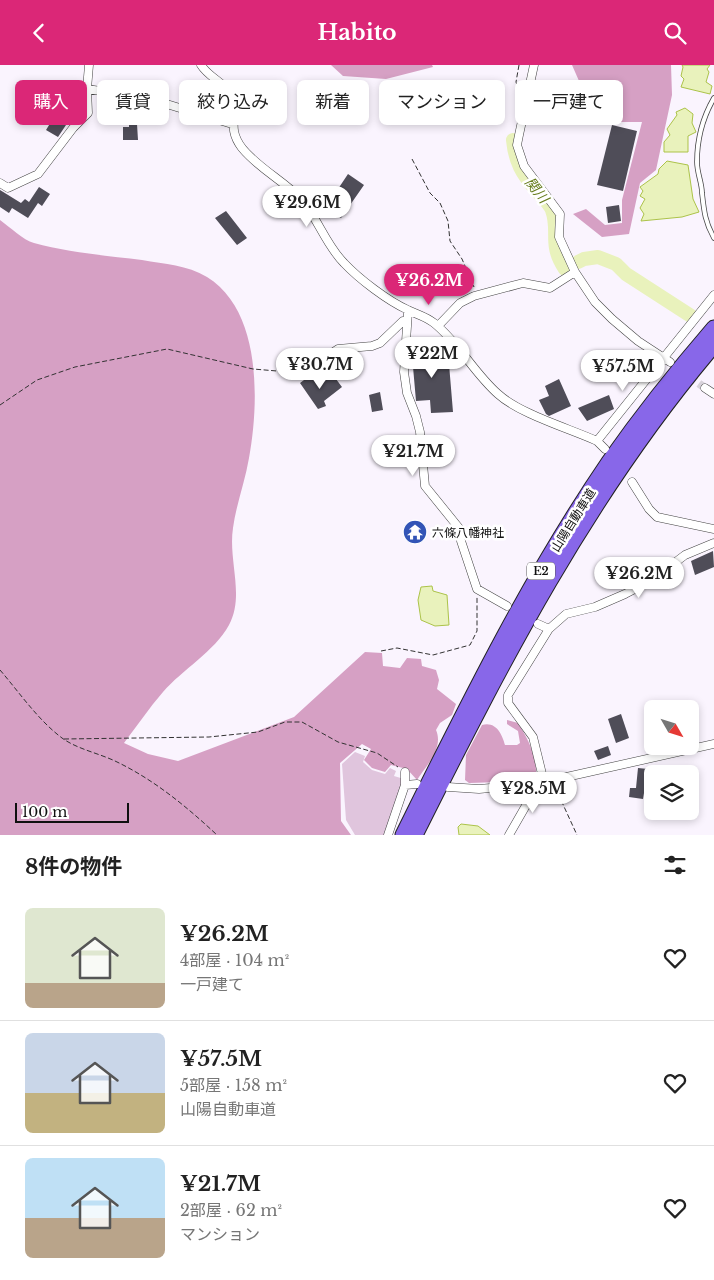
<!DOCTYPE html>
<html lang="ja">
<meta charset="utf-8">
<style>
:root{--surface:#fff;--page:#f6f6f6;--text:#222;--muted:#767676;--line:#e0e0e0;--accent:#db2777}
body{margin:0;font-family:"Libre Baskerville","Noto Sans JP",serif;background:var(--page);color:var(--text);height:100vh;display:flex;flex-direction:column;font-size:19px;white-space:nowrap}
*{box-sizing:border-box;margin:0}
p{font-size:16px;color:var(--muted)}
.icon{flex:none;width:28px;height:28px;fill:none;stroke:currentColor;stroke-width:2;stroke-linecap:round;stroke-linejoin:round}
.map{position:relative;height:770px;overflow:hidden}
.panel{display:flex;flex-direction:column;background:var(--surface);flex:1}
.panel>*{flex:none}
.guide{position:absolute;left:15px;top:15px;width:685px;height:45px;display:flex;gap:10px}
.needle{width:32px;rotate:129deg}
.fabs{position:absolute;left:644px;top:635px;display:grid;gap:10px}
.fabs a{display:grid;place-items:center;width:55px;height:55px;border-radius:8px;background:var(--surface);box-shadow:0 2px 8px #0003;font-size:25px}
.scale{position:absolute;left:15px;bottom:12px;width:114px;box-sizing:border-box;padding-left:5px;border:2px solid #101010;border-top:0;font-size:14px;line-height:18px;white-space:nowrap;color:#101010;-webkit-text-stroke:4px #fff;paint-order:stroke}
.price{position:absolute;translate:-50% -42px;padding:0 11px;border-radius:18px;background:#fff;color:#222;font-size:16px;line-height:32px;filter:drop-shadow(0 1px 2px #0008)}
.price::after{content:'';position:absolute;left:50%;top:30px;width:15px;height:11px;margin-left:-8px;background:inherit;clip-path:polygon(0 0,100% 0,50% 100%)}
.price.on{background:var(--accent);color:#fff}
ul{padding:0;list-style:none}
li{display:flex;align-items:center;gap:15px;height:125px;padding:0 25px}
li+li{border-top:1px solid var(--line)}
li span{display:grid;place-items:center;flex:none;width:140px;height:100px;border-radius:8px;color:#555}
li>.icon{margin-inline-start:auto}
span .icon{width:60px;height:60px;fill:#fffc;stroke-width:1}
li b{font-size:21px}
h2{display:flex;justify-content:space-between;align-items:center;height:60px;padding:0 25px;font-size:21px}
.chip{padding:0 18px;border-radius:8px;background:var(--surface);box-shadow:0 2px 8px #0003;font-size:18px;line-height:45px}
.chip.on{background:var(--accent);color:#fff}
header{display:flex;justify-content:space-between;align-items:center;height:65px;padding:0 25px;background:var(--accent);color:#fff;font-size:22px;font-weight:700}
.map>svg:first-child{display:block}
</style>
<header><svg class="icon" aria-label="back" viewBox="0 0 24 24"><path d="M15 5l-7 7 7 7"/></svg>Habito<svg class="icon" aria-label="search" viewBox="0 0 24 24"><circle cx="10" cy="10" r="6"/><path d="M15 15l6 6"/></svg></header>
<div class="map">
<svg width="714" height="770" viewBox="0 0 714 770">
<rect width="100%" height="100%" fill="#faf4fe"/>
<path fill="#d6a0c4" d="M331,0H432L433,2L386,14L343,11Z
M572,0H671L672,30L656,105L640,118L629,169L602,172L573,149L586,144L605,160L622,158V135L642,57H597Z
M0,155C10,162 23,175 34,178C67,187 108,191 142,195C165,199 187,200 207,212C262,246 259,338 249,393C245,417 236,440 233,463C228,496 245,530 229,560C214,587 183,604 163,627C149,643 137,661 124,678L148,689L178,696L294,652L365,587L382,588L383,601L400,603L407,593L421,594L422,601L436,605L439,615L437,624L456,639L452,650L440,658L436,665C444,683 426,701 417,715L407,704L391,700L385,707L372,703L364,695L371,684L362,679L340,698L341,756L351,770H0Z
M507,655L518,658C528,674 537,691 536,710L528,715L518,709L508,708L500,717L469,718L465,715L466,690L482,660C496,656 502,669 505,680H517L520,678L518,666L507,659Z"/>
<path fill="#e0c5dd" d="M355,687L365,691L363,697L372,705L385,709L390,703L396,706L394,711L404,714L386,770H355L346,755L342,699Z"/>
<path fill="#e9f2bc" stroke="#acc349" d="M682,0H710L707,4L709,7L706,17L712,21L710,29L681,22L684,14L681,11L683,2Z
M685,43L693,49L692,58L696,67L688,71V87H664V77L670,70L667,64L677,50L676,47Z
M667,96L688,100L693,134L699,147L682,152L641,156L644,149L640,143L645,134L640,131L643,126L640,122L658,109L659,104Z
M432,521L433,526L447,530L449,560L435,561L421,555L418,535L421,522Z
M461,759L478,761L490,770H459L458,762Z"/>
<g fill="none" stroke-linecap="round" stroke-linejoin="round">
<path stroke="#e9f2bc" stroke-width="14" d="M513,75C515,97 522,109 537,126C542,132 549,138 552,145C560,167 548,179 565,204H568
M578,197L584,194L598,192L616,199L626,209L691,251"/>
</g>
<path fill="#4f4d58" d="M144,45V59H137L138,75H123V62H129V46Z
M54,52L66,60L58,72L46,65Z
M612,60L637,66L623,126L597,120Z
M348,109L364,120L341,153L326,142Z
M39,122L50,129L42,141L38,138L28,153L12,143L9,148L0,142V125L21,138L25,134L29,137Z
M619,140L621,156L608,158L606,142Z
M226,146L247,173L237,180L215,153Z
M426,278V289L448,287L453,347L431,348L430,335L416,336L411,279Z
M312,309L320,319L333,310L342,322L324,336L326,341L318,344L300,318Z
M559,314L571,341L549,351L546,349L539,335L549,331L545,321Z
M380,327L383,345L372,347L369,330Z
M609,330L614,344L587,356L578,343Z
M713,486L714,502L695,510L691,496Z
M621,649L629,673L616,678L608,654Z
M608,681L611,690L598,695L594,686Z
M638,703L648,704L643,734L629,732L630,723H636Z"/>
<g fill="none" stroke-linecap="round" stroke-linejoin="round">
<path stroke="#d7d2da" stroke-width="8" stroke-dasharray="8 4" stroke-linecap="butt" d="M670,297L705,323"/>
<g stroke="#434343" stroke-width="5.5">
<path id="lane" d="M714,33C703,52 697,75 697,97C697,108 702,118 702,128C704,146 705,157 714,173"/>
</g>
<g stroke="#434343" stroke-width="9">
<path id="street" d="M89,0L87,24L147,33L232,59
M201,0C209,13 226,18 232,32C239,51 226,62 242,83C258,103 284,116 302,135C318,154 326,180 344,198C359,214 388,236 408,245C418,250 425,251 434,258C459,278 474,308 498,329C520,349 568,363 597,376L605,384
M534,0L519,70L517,80L524,101L560,149L559,172L575,207L595,237L612,254L638,276L670,297
M0,118L8,123L38,109L73,63L88,48L87,24
M408,246L404,307L407,328L416,351L420,367L425,421L459,463L461,476L477,524L507,541
M438,261L460,238L474,231L523,218L550,223L575,207
M313,303L323,298L329,290L338,284L372,281L380,278L403,256H406
M705,323L714,329
M597,376L714,230
M632,417L649,444L657,452L714,464
M538,559L549,564
M544,717L533,672L508,638V630L549,564L566,549L595,542L625,529L652,515L685,490L714,478
M405,720L417,719
M448,722L479,724L535,719L714,679
M388,770L405,720V707
M509,770L532,730L535,719"/>
</g>
<g stroke="#212121" stroke-width="17">
<path id="highway" d="M403,770C466,643 529,514 609,397C642,350 677,306 714,263
M415,770C501,598 588,428 714,280"/>
</g>
<path stroke="#323232" stroke-width="1" stroke-dasharray="5 2.5" stroke-linecap="butt" d="M519,0L516,17L520,30
M412,94L430,128L440,138L448,156L450,176L462,194L474,222
M0,340L37,315L75,302L167,284L253,304L289,307L305,304
M381,586L397,583L433,590L470,580L477,566V532
M0,605C19,627 38,655 62,673C77,684 98,688 115,696C153,714 186,741 217,770
M64,674L209,672L258,667L285,657H302L338,677L377,688L398,702
M555,722L577,770"/>
<use href="#lane" stroke="#fff" stroke-width="4"/>
<use href="#street" stroke="#fff" stroke-width="8"/>
<use href="#highway" stroke="#8867e9" stroke-width="15"/>
</g>
<defs>
<g id="temple-disc" transform="scale(1.25)"><circle r="9.5" fill="#3254b6" stroke="#fff"/><path d="M0-6L5-2H3V0L6.5 2.5H4V6H1.5V3h-3V6H-4V2.5H-6.5L-3 0V-2H-5Z" fill="#fff"/></g>
</defs>
<g fill-rule="evenodd">
<use href="#temple-disc" x="415" y="467"/>
</g>
<g text-anchor="middle" dominant-baseline="central" stroke-width="5" stroke-linejoin="round" paint-order="stroke">
<rect fill="#fff" stroke="#585858" stroke-width="1" x="527" y="497.5" width="28" height="17" rx="4"/>
<g font-size="11" font-weight="bold" fill="#101010">
<text x="541" y="506">E2</text>
</g>
<g font-size="12" fill="#101010" stroke="#fff">
<text transform="translate(573 455) rotate(-58)">山陽自動車道</text>
</g>
<g font-size="12" fill="#101010" stroke="#fff" text-anchor="start">
<text x="432" y="467">六條八幡神社</text>
</g>
<g font-size="14" font-style="italic" fill="#687e1f" stroke="#fff">
<text transform="translate(537 125) rotate(51)">関川</text>
</g>
</g>
</svg>
<div class="fabs">
<a><svg class="needle" viewBox="-14 -14 28 28"><path d="M0-13l5 13h-10z" fill="#e53935"/><path d="M0 13l5-13h-10z" fill="#767676"/></svg></a>
<a><svg class="icon" aria-label="layers" viewBox="0 0 24 24"><path d="M12 4l9 5-9 5-9-5zM3 14l9 5 9-5"/></svg></a>
</div>
<div class="scale">100 m</div>
<b class="price" style="left:307px;top:163px">¥29.6M</b>
<b class="price on" style="left:429px;top:241px">¥26.2M</b>
<b class="price" style="left:432px;top:314px">¥22M</b>
<b class="price" style="left:320px;top:325px">¥30.7M</b>
<b class="price" style="left:623px;top:327px">¥57.5M</b>
<b class="price" style="left:413px;top:412px">¥21.7M</b>
<b class="price" style="left:639px;top:534px">¥26.2M</b>
<b class="price" style="left:533px;top:749px">¥28.5M</b>
<div class="guide">
<a class="chip on">購入</a>
<a class="chip">賃貸</a>
<a class="chip">絞り込み</a>
<a class="chip">新着</a>
<a class="chip">マンション</a>
<a class="chip">一戸建て</a>
</div>
</div>
<section class="panel">
<h2>8件の物件<svg class="icon" aria-label="filters" viewBox="0 0 24 24"><path d="M4 7h16M4 17h16"/><circle cx="9" cy="7" r="2"/><circle cx="15" cy="17" r="2"/></svg></h2>
<ul>
<li><span style="background:linear-gradient(#dfe7d0 75%,#b9a48a 0)"><svg class="icon" aria-label="home" viewBox="0 0 24 24"><path d="M3 11l9-7 9 7M6 9v11h12V9"/></svg></span><div><b>¥26.2M</b><p>4部屋 · 104 m²</p><p>一戸建て</p></div><svg class="icon" aria-label="heart" viewBox="0 0 24 24"><path d="M12 20l-8-8c-3-5 5-10 8-4 3-6 11-1 8 4z"/></svg></li>
<li><span style="background:linear-gradient(#c9d6e8 60%,#c2b280 0)"><svg class="icon" aria-label="home" viewBox="0 0 24 24"><path d="M3 11l9-7 9 7M6 9v11h12V9"/></svg></span><div><b>¥57.5M</b><p>5部屋 · 158 m²</p><p>山陽自動車道</p></div><svg class="icon" aria-label="heart" viewBox="0 0 24 24"><path d="M12 20l-8-8c-3-5 5-10 8-4 3-6 11-1 8 4z"/></svg></li>
<li><span style="background:linear-gradient(#bfe0f5 60%,#b9a48a 0)"><svg class="icon" aria-label="home" viewBox="0 0 24 24"><path d="M3 11l9-7 9 7M6 9v11h12V9"/></svg></span><div><b>¥21.7M</b><p>2部屋 · 62 m²</p><p>マンション</p></div><svg class="icon" aria-label="heart" viewBox="0 0 24 24"><path d="M12 20l-8-8c-3-5 5-10 8-4 3-6 11-1 8 4z"/></svg></li>
</ul>
</section>
